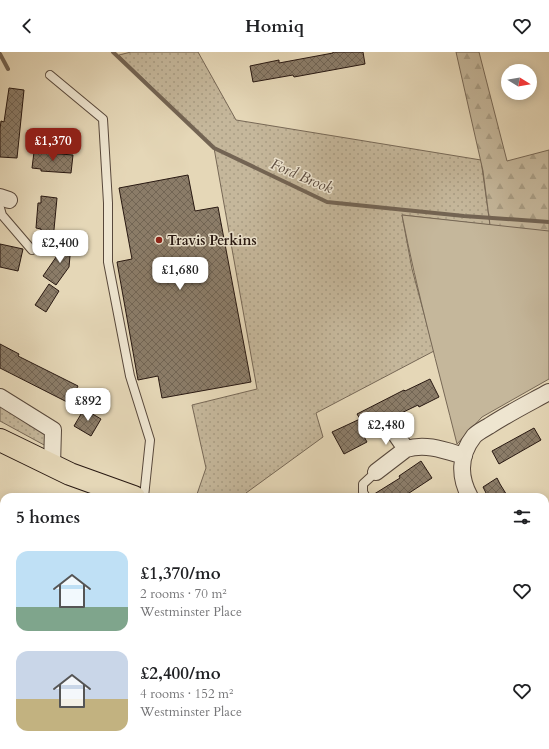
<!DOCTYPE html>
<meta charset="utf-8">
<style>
:root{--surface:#fff;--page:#f6f6f6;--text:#202124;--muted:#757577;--accent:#8f2418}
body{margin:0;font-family:Cardo,serif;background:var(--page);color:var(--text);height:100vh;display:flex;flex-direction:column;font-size:15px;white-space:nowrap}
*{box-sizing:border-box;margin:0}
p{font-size:13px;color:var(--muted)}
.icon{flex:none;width:22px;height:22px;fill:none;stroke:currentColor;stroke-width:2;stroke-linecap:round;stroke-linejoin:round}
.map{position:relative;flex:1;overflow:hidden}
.sheet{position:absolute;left:0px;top:441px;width:549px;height:256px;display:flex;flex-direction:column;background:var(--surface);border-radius:12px 12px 0 0;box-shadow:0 2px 10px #0003}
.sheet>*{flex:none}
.needle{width:26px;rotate:101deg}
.buttons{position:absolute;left:501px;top:12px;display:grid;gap:8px}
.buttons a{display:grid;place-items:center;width:36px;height:36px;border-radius:50%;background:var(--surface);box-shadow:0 2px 10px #0003;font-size:20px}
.price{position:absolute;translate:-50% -34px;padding:0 9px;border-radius:8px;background:#fff;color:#222;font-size:13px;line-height:26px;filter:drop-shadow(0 1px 2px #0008)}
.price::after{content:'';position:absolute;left:50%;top:24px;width:12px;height:9px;margin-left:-6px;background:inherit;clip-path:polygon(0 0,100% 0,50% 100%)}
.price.current{background:var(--accent);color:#fff}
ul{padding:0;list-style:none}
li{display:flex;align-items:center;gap:12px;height:100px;padding:0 16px}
li span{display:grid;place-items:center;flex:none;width:112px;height:80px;border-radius:12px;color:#555}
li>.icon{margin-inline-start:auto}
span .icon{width:48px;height:48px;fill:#fffc;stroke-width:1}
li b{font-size:17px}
h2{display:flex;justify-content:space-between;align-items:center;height:48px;padding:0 16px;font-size:17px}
header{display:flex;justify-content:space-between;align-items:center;height:52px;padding:0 16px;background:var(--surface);font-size:18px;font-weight:700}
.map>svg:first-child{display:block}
</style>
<header><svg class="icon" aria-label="back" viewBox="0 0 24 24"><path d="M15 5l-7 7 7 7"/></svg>Homiq<svg class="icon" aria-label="heart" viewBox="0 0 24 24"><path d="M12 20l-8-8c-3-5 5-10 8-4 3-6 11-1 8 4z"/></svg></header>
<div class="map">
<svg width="549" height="697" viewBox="0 0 549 697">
<defs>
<pattern id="grass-dots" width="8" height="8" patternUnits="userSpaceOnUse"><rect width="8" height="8" fill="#c5b79b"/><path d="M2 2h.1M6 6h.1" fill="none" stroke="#a99d84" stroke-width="1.8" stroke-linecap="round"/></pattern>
<pattern id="forest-firs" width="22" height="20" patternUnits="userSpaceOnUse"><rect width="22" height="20" fill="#c5b79b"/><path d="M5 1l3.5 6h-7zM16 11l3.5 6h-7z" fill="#a99d84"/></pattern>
<pattern id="building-cross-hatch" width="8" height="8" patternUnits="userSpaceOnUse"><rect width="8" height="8" fill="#8b7c68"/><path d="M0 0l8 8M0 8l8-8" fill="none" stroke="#726554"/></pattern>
</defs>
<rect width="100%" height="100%" fill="#e5d7b7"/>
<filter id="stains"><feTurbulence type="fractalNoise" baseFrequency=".005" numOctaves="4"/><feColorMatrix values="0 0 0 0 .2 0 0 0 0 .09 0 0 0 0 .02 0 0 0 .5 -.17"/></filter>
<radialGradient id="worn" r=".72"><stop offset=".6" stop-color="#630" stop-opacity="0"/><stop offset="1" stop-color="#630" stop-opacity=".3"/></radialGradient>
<path fill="url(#grass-dots)" stroke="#776856" d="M131,0H198L236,68L481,108L490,173L402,163L412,217L434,299L316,361L323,385L246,441L247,445H196L206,416L192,353L257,337L214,96L119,3Z
M0,351L44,380L47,393L46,394L0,369Z
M549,561V620L545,627V566Z"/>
<path fill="url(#forest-firs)" stroke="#776856" d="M456,0H479L507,109L549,98V183L490,173L483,119Z"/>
<path fill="#c5b79b" stroke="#776856" d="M402,163L549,179V327L482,365L457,392C438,316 417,240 402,163Z
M4,587V693H253L251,697H0V596Z"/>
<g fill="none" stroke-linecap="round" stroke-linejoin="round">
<path stroke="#736453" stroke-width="4" d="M113,0L214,96L327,150L464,164L549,170
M0,2L8,17
M113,693L115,697"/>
</g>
<path fill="url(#building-cross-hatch)" stroke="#291912" d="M333,0H363L365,12L294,25L293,23L253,30L250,14L279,8V11L333,1Z
M9,36L24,38L17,106L0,105V77L1,69L4,70Z
M34,100L73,103L71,121L41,119V117L32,116Z
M188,123L195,159L218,155L251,330L162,346L158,324L138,328L117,210L132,207L119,136Z
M41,144L57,146L53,188L40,187L41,177L36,176L38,151H41Z
M72,182L69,215L56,233L43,224Z
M0,192L23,197L18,219L0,215Z
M49,232L59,239L46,260L35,253Z
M0,292L19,302L18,304L78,334L69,351L0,316Z
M430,327L439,345L419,355L418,353L393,365L385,366L381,372L362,381L367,390L344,402L332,380L360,367L357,362L404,338L405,339Z
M84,357L101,367L91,384L74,374Z
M534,376L541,388L499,412L492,399Z
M421,409L432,426L403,445H371V444L400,426L399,424Z
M497,426L500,432L508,445H488L483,435Z"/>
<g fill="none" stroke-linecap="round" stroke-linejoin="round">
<g stroke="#58483b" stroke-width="10">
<path id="service" d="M50,23L103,67L108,151V210L130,324L150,388L144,445
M0,156L2,163L32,198
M366,445L363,440V432L376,420"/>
</g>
<g stroke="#58483b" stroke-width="18">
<path id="minor" d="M0,145L9,148
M0,345L53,378L52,413
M390,374L406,397
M376,420L406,397C426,391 444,398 464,404
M470,445C459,425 459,403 474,384C478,380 484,377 489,374C509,361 529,351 549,340
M545,551L549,545
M212,693L218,697"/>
</g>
<g stroke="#291912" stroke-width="24">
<path id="trunk" d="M0,388L70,422L134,445
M545,675L549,678"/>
</g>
<path stroke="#291912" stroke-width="2.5" stroke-dasharray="1 2" stroke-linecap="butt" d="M243,697L246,693"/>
<use href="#service" stroke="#eee5d0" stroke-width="8"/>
<use href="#minor" stroke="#eee5d0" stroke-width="16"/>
<use href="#trunk" stroke="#e5d7b7" stroke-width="22"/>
</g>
<circle fill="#8f2418" stroke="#eee5d0" stroke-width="1.5" cx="159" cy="188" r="4"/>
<g text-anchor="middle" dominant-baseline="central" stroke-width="3" stroke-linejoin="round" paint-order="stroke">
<g font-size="14" font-weight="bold" fill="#291912" stroke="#eee5d0" text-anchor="start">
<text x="167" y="188">Travis Perkins</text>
</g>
<g font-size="15" font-style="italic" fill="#5b4b3e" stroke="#eee5d0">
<text transform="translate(302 124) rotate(23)">Ford Brook</text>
</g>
</g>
<rect width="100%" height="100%" filter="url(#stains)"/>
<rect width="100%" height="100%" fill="url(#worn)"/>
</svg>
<div class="buttons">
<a><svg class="needle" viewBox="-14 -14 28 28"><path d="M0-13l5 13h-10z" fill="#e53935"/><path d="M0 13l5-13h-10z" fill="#757577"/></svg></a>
</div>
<b class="price current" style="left:53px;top:110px">£1,370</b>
<b class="price" style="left:60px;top:212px">£2,400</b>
<b class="price" style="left:180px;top:239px">£1,680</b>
<b class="price" style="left:88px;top:370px">£892</b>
<b class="price" style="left:386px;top:394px">£2,480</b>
<section class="sheet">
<h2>5 homes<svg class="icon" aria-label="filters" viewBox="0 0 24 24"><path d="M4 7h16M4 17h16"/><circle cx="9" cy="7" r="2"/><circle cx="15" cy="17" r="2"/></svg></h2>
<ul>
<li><span style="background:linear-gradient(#bfe0f5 70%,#7fa58c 0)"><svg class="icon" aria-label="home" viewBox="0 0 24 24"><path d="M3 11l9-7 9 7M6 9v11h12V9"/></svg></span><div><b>£1,370/mo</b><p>2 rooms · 70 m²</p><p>Westminster Place</p></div><svg class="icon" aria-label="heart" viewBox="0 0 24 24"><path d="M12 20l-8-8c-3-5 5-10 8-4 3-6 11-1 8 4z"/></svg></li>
<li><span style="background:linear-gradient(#c9d6e8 60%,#c2b280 0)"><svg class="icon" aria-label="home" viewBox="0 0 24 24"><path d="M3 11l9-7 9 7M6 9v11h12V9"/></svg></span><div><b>£2,400/mo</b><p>4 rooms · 152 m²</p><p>Westminster Place</p></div><svg class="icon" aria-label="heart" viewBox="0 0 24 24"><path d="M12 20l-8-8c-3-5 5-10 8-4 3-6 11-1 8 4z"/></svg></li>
</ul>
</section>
</div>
